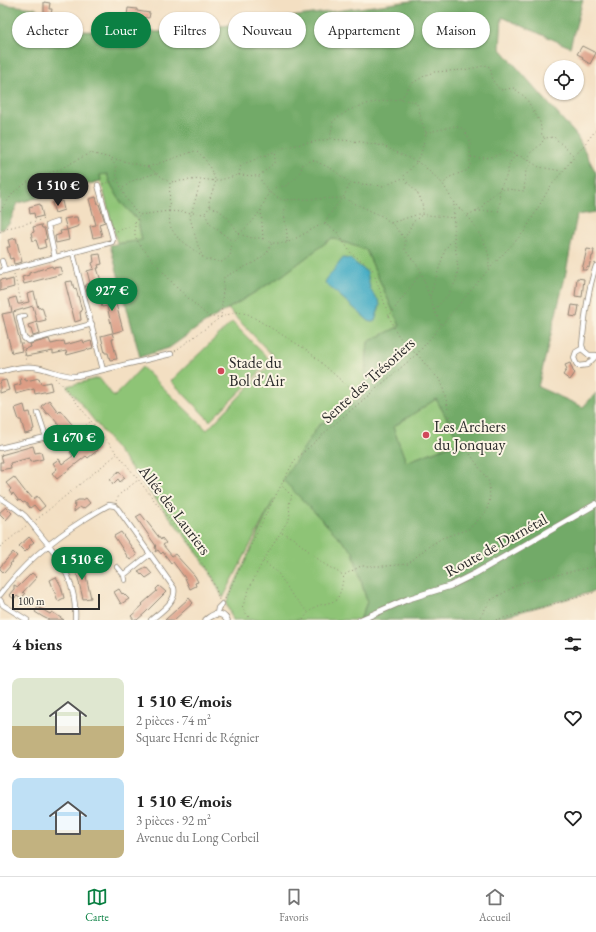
<!DOCTYPE html>
<html lang="fr">
<meta charset="utf-8">
<style>
:root{--surface:#fff;--page:#f2f2f2;--text:#222;--muted:#767676;--line:#e0e0e0;--accent:#0b8043}
body{margin:0;font-family:"EB Garamond",serif;background:var(--page);color:var(--text);height:100vh;display:flex;flex-direction:column;font-size:15px;white-space:nowrap}
*{box-sizing:border-box;margin:0}
p{font-size:13px;color:var(--muted)}
.icon{flex:none;width:22px;height:22px;fill:none;stroke:currentColor;stroke-width:2;stroke-linecap:round;stroke-linejoin:round}
.map{position:relative;height:620px;overflow:hidden}
.panel{display:flex;flex-direction:column;background:var(--surface);flex:1}
.panel>*{flex:none}
.guide{position:absolute;left:12px;top:12px;width:572px;height:36px;display:flex;gap:8px}
.buttons{position:absolute;left:544px;top:60px;display:grid;gap:8px}
.buttons a{display:grid;place-items:center;width:40px;height:40px;border-radius:50%;background:var(--surface);box-shadow:0 1px 3px #0004;font-size:20px}
.scale{position:absolute;left:12px;bottom:10px;width:88px;box-sizing:border-box;padding-left:4px;border:2px solid #2b2b2b;border-top:0;font-size:11px;line-height:14px;white-space:nowrap;color:#2b2b2b;-webkit-text-stroke:3px #fcf5e5;paint-order:stroke}
.price{position:absolute;translate:-50% -34px;padding:0 9px;border-radius:14px;background:var(--accent);color:#fff;font-size:13px;line-height:26px;filter:drop-shadow(0 1px 2px #0008)}
.price::after{content:'';position:absolute;left:50%;top:24px;width:12px;height:9px;margin-left:-6px;background:inherit;clip-path:polygon(0 0,100% 0,50% 100%)}
.price.on{background:#222;color:#fff}
ul{padding:0;list-style:none}
li{display:flex;align-items:center;gap:12px;height:100px;padding:0 12px}
li span{display:grid;place-items:center;flex:none;width:112px;height:80px;border-radius:8px;color:#555}
li>.icon{margin-inline-start:auto}
span .icon{width:48px;height:48px;fill:#fffc;stroke-width:1}
li b{font-size:17px}
h2{display:flex;justify-content:space-between;align-items:center;height:48px;padding:0 12px;font-size:17px}
.tag{padding:0 14px;border-radius:18px;background:var(--surface);box-shadow:0 1px 3px #0004;font-size:14px;line-height:36px}
.tag.on{background:var(--accent);color:#fff}
.dock{display:flex;justify-content:space-around;align-items:center;height:56px;border-top:1px solid var(--line);background:var(--surface);font-size:11px;color:var(--muted)}
.dock a{display:grid;justify-items:center;gap:2px}
.dock .on{color:var(--accent)}
.map>svg:first-child{display:block}
</style>
<div class="map">
<svg width="596" height="620" viewBox="0 0 596 620">
<rect width="100%" height="100%" fill="#fcf5e5"/>
<filter id="ink" filterUnits="userSpaceOnUse"><feTurbulence type="fractalNoise" baseFrequency=".025" numOctaves="2"/><feDisplacementMap in="SourceGraphic" scale="8" xChannelSelector="R" yChannelSelector="G"/><feConvolveMatrix kernelMatrix="1 2 1 2 8 2 1 2 1" color-interpolation-filters="sRGB"/></filter>
<filter id="wash" filterUnits="userSpaceOnUse"><feTurbulence type="fractalNoise" baseFrequency=".012" numOctaves="4" result="noise"/><feDisplacementMap in="SourceGraphic" scale="16" xChannelSelector="R" yChannelSelector="G"/><feGaussianBlur stdDeviation="0.9" result="paint"/><feColorMatrix in="noise" values="0 0 0 0 0 0 0 0 0 0 0 0 0 0 0 0 0 1.4 0 .05"/><feComposite in="paint" operator="in"/></filter>
<g filter="url(#wash)">
<rect width="100%" height="100%" fill="#f3dfc2"/>
<path fill="#8ec476" stroke="#5c7850" d="M100,174H107L110,183L121,202L138,221L142,241L117,243L101,181Z
M332,238L366,250L400,326L368,342L363,397L318,426L284,480L353,552L367,602L360,620H233L226,603L274,499L223,598L210,572L194,548L67,386L99,378L114,397L142,367L207,430L264,371L277,360L228,309L283,275Z
M232,322L271,361L210,421L171,381Z
M436,399L460,442L406,462L393,427Z"/>
<path fill="#72aa67" stroke="#4e6a49" fill-rule="evenodd" d="M419,0H583L570,47L502,17L500,48L577,136L596,173V212L577,215L565,277L538,387L583,407L596,393V591L490,620H360L367,602L353,552L283,480L318,426L363,397L368,342L400,326L366,250L332,238L283,275L203,324L169,348L140,357L110,245L142,240L138,221L121,202L110,183L107,174L100,175L101,181L18,203L9,224L0,230V4L35,8L68,31L176,32ZM436,399L460,442L406,462L393,427Z"/>
<path fill="#46adc5" stroke="#386c78" d="M343,258L350,259L367,272L370,288L373,294L379,301L380,305L375,321L373,322H370L325,283L326,280Z"/>
<g id="blocks">
<path fill="#dc9d85" d="M44,2L50,3L49,9H52L51,15H48V22L44,21Z
M128,8L137,9V11L150,13L149,18L127,16Z
M582,46L596,53L590,64L582,59L583,57L577,54Z
M96,197L98,204H99L105,222L99,224L102,236L93,238L90,226L96,225L89,199Z
M62,201L64,210L55,213L52,203Z
M40,204L43,216L35,218L34,213L30,214L29,207Z
M75,217H77L79,226L67,230L64,219Z
M41,225L42,228H44L47,239L44,240L46,247L39,249L36,240L33,241L31,233L34,232L33,227Z
M67,230L69,240L56,243L55,236L61,234L60,231Z
M16,238L22,262L14,264L13,258L10,259L7,247H10L8,240Z
M587,249L594,250L593,256H592L591,262H590L589,268L587,267L586,270H582Z
M100,254L102,264L98,265L99,268H97L101,281L95,282L99,295L91,297L89,290L87,291L85,285L90,283L87,271L94,269L92,263L94,262L93,255Z
M52,266L53,268L60,267L62,274L24,284L22,277L29,275V273Z
M577,278L584,279L582,297L575,296Z
M5,279L6,281L13,279L14,287L0,291V280Z
M72,281L74,289L76,288L82,311L80,312L81,320L75,322L65,282Z
M34,292L38,308L42,307L46,320L37,322L33,306L13,312L22,351L12,353L2,314L12,312L9,299L16,297L18,304H20L29,302L27,294Z
M109,292L112,305L116,304L123,330L113,333L107,306L102,307L98,295Z
M572,305L579,306L577,317L570,316Z
M37,322L40,334L33,336L31,329H29L28,325Z
M112,333L114,339H112L117,359L110,360L108,353H105L101,336Z
M49,339L51,344L64,341L65,345L83,340L84,343L91,341L93,348L67,355L66,351L53,354V351L26,356L24,349L31,347L30,344Z
M570,363L573,371L575,373L570,380L563,375L567,369L565,365Z
M25,378L26,381L39,378L41,384L50,382L52,390L35,394L34,389L16,394L14,386L21,384L20,379Z
M6,380L9,390L0,393V383L1,382V381Z
M49,400L58,412L60,410L75,428L69,432L67,430L66,431L59,424H58L49,413L47,414L41,406Z
M24,405L26,413L30,412L34,429L32,430L33,432L25,434L21,420H19L15,408Z
M84,442L88,447L93,443L98,450L88,458L86,456L57,479L52,473L57,469L53,463L59,459L62,464L73,456L70,452Z
M33,446L35,453L41,452L43,459L30,462L29,458L10,463L11,468L0,470V462H3L1,455Z
M119,471L125,478L120,482L118,479L113,484L110,479Z
M14,477L27,494L28,493L33,499L37,496L45,506L39,511L34,505L30,508L25,502L23,503L20,500L19,501L13,493L12,495L9,491L11,489L6,483Z
M86,498L90,503L83,509L80,507L74,512L75,502L78,500H83Z
M6,507L12,513L6,520L0,514V512Z
M141,514L161,540L162,538L166,543L163,545L172,556L175,554L195,576L198,582L195,583L196,586L190,589L185,578L173,562L171,563L163,552L161,554L158,550L155,552L156,549L155,547L156,546L136,517Z
M121,532L137,555L130,560L127,556L114,536Z
M29,537L34,542L29,546L30,547L25,552L19,546Z
M13,552L17,556L10,564L11,565L4,573L0,569V567Z
M78,560L83,573L85,572L91,598L83,599L76,570L71,563Z
M146,567L152,574L146,578L142,574L141,575L138,571Z
M32,573L37,577L23,592L25,594L21,599L17,596L14,599L9,595L14,589V585L18,587Z
M56,577L61,586L64,598L58,601L50,580Z
M159,586L166,592L145,613L137,620H134L131,616L143,605L142,604L157,591L156,589Z
M119,589L122,594L123,593L129,599L121,604L114,592Z
M189,598L193,603L174,620H165Z
M38,607L50,614L52,612L64,620H49L43,617L35,612Z"/>
</g>
</g>
<g filter="url(#ink)">
<use href="#blocks" fill-opacity="0" stroke="#8f8576" stroke-width="1"/>
<g fill="none" stroke-linecap="round" stroke-linejoin="round">
<g stroke="#8f8576" stroke-width="6">
<path id="minor" d="M73,253L103,370
M55,258L48,225L57,222
M2,261L5,271
M596,266C587,293 585,317 582,345L583,350L589,355H596
M0,272L112,242L113,239L98,185
M25,316L19,317L24,338L28,341L92,324
M583,348L576,352L574,358L576,363L578,366L587,365L596,356
M0,372C14,368 26,365 40,368C53,371 64,377 77,376L171,354
M38,413L46,437
M0,448L46,437L50,442
M0,498C8,503 17,509 25,516C33,525 40,535 48,544C66,566 77,591 75,620
M117,567L124,575
M125,580L124,575L150,554
M0,595C23,564 53,539 85,519C93,514 101,509 109,505L115,506L118,509L174,588C177,602 160,612 151,620
M0,600L3,605L27,620
M217,614L218,608L222,604"/>
</g>
<g stroke="#8f8576" stroke-width="7">
<path id="tertiary" d="M206,620C214,613 221,611 227,620
M360,620L408,599L450,586L476,573L596,504"/>
</g>
<path stroke="#8f8576" stroke-width="1" stroke-dasharray="1 3" stroke-linecap="butt" d="M401,99L411,84L426,75L434,72L464,70L488,65L491,71L493,81L500,90L514,88L526,98L540,122L542,136L545,138L554,137L574,156
M426,133L454,126L464,129L470,141V165L468,170L450,177L443,184
M331,139L362,142L383,146L417,162L403,177
M109,157L116,166C115,180 128,205 139,215L169,211L170,182L201,179L216,181L239,175L258,176L269,192L282,200L343,198L384,217L397,229L405,239V250L420,269L434,310L441,324
M471,157C484,159 495,158 505,151L525,158L539,167L562,171
M529,160V154L540,145L545,138
M148,167L195,151C207,157 210,169 216,181L209,201L210,207
M239,175L241,165L286,147L330,139L333,121L349,110L370,103L400,99L416,102L419,109L421,120L426,133L421,154L417,162L425,167L443,184L454,203L472,221L486,246L489,257V268
M259,176L274,163L276,152
M201,180L190,218L199,249L203,257
M103,184L118,180
M123,188L132,181L156,173
M0,211L14,192L29,181L60,169L90,153L148,167L169,182
M169,211L205,214L210,224L232,241L230,256L222,262L205,259L176,236L170,226Z
M476,211H492L498,213L500,202L499,190L506,177L510,162L516,155
M205,213L210,207C223,209 233,224 239,234L237,240H233
M468,215L481,208L489,198L499,190L507,189L524,191L526,170L533,164
M135,222V236L139,244L177,288L209,317H221L236,312L248,314L307,350L363,400
M325,223L332,211L343,198L350,184
M391,223L419,214L454,218
M117,231L134,225L139,216
M0,232L8,228L44,219
M239,234L252,238H261L272,243H287L324,223L337,232L351,253L372,268L389,316L421,273
M239,234L252,222L261,210
M263,239L261,209L269,192L279,185L284,187C295,180 299,177 303,164L313,160L332,169L350,183L384,186L403,178C415,190 423,195 423,214L413,222L405,238
M287,242V234L284,212L288,201
M14,274L23,309
M430,296L445,250L454,237
M434,310L448,295L456,281L458,269L454,236V204
M22,343L26,361
M175,351L221,317L224,277L255,262L267,253L272,243
M55,378C74,398 90,420 107,441C128,466 148,492 168,518C185,540 213,571 219,600
M55,441L72,438L91,421
M116,501L120,494L138,480
M36,520L117,454
M282,533L293,538L324,564L343,575
M0,547L26,526
M263,561L278,573L292,595L308,612
M225,599L267,512L294,461L330,428L417,354L489,269L524,232L550,187L596,130
M251,620L242,608L250,587L263,561L290,517L289,504L292,496L281,485
M303,620C315,602 319,607 337,600L341,590L344,575L361,566H387L408,564L425,549L442,538L469,529L486,512L490,499L489,482L462,442L449,418L447,403L441,381L430,370L418,355L407,347L396,332L389,316
M478,620L491,600L521,583L596,566
M496,620L596,592"/>
<use href="#minor" stroke="#fff" stroke-width="4.5"/>
<use href="#tertiary" stroke="#fff" stroke-width="5.5"/>
</g>
</g>
<g fill="#d1495b" stroke="#fcf5e5" stroke-width="1.5">
<circle cx="221" cy="371" r="4"/>
<circle cx="426" cy="435" r="4"/>
</g>
<g text-anchor="middle" dominant-baseline="central" stroke-width="4" stroke-linejoin="round" paint-order="stroke">
<g font-size="16" fill="#2b2b2b" stroke="#fcf5e5" text-anchor="start">
<text x="229" y="362">Stade du<tspan x="229" dy="18">Bol d'Air</tspan></text>
<text x="434" y="426">Les Archers<tspan x="434" dy="18">du Jonquay</tspan></text>
</g>
<g font-size="16" fill="#2b2b2b" stroke="#fcf5e5">
<text transform="translate(368 380) rotate(-42)">Sente des Trésoriers</text>
<text transform="translate(175 510) rotate(53)">Allée des Lauriers</text>
<text transform="translate(496 545) rotate(-29)">Route de Darnétal</text>
</g>
</g>
</svg>
<div class="buttons">
<a><svg class="icon" aria-label="locate" viewBox="0 0 24 24"><circle cx="12" cy="12" r="6"/><path d="M12 2v4M12 18v4M2 12h4M18 12h4"/></svg></a>
</div>
<div class="scale">100 m</div>
<b class="price on" style="left:58px;top:207px">1 510 €</b>
<b class="price" style="left:112px;top:312px">927 €</b>
<b class="price" style="left:74px;top:459px">1 670 €</b>
<b class="price" style="left:82px;top:581px">1 510 €</b>
<div class="guide">
<a class="tag">Acheter</a>
<a class="tag on">Louer</a>
<a class="tag">Filtres</a>
<a class="tag">Nouveau</a>
<a class="tag">Appartement</a>
<a class="tag">Maison</a>
</div>
</div>
<section class="panel">
<h2>4 biens<svg class="icon" aria-label="filters" viewBox="0 0 24 24"><path d="M4 7h16M4 17h16"/><circle cx="9" cy="7" r="2"/><circle cx="15" cy="17" r="2"/></svg></h2>
<ul>
<li><span style="background:linear-gradient(#dfe7d0 60%,#c2b280 0)"><svg class="icon" aria-label="home" viewBox="0 0 24 24"><path d="M3 11l9-7 9 7M6 9v11h12V9"/></svg></span><div><b>1 510 €/mois</b><p>2 pièces · 74 m²</p><p>Square Henri de Régnier</p></div><svg class="icon" aria-label="heart" viewBox="0 0 24 24"><path d="M12 20l-8-8c-3-5 5-10 8-4 3-6 11-1 8 4z"/></svg></li>
<li><span style="background:linear-gradient(#bfe0f5 65%,#c2b280 0)"><svg class="icon" aria-label="home" viewBox="0 0 24 24"><path d="M3 11l9-7 9 7M6 9v11h12V9"/></svg></span><div><b>1 510 €/mois</b><p>3 pièces · 92 m²</p><p>Avenue du Long Corbeil</p></div><svg class="icon" aria-label="heart" viewBox="0 0 24 24"><path d="M12 20l-8-8c-3-5 5-10 8-4 3-6 11-1 8 4z"/></svg></li>
</ul>
</section>
<nav class="dock">
<a class="on"><svg class="icon" aria-label="map" viewBox="0 0 24 24"><path d="M3 6l6-2 6 2 6-2v14l-6 2-6-2-6 2zM9 4v14M15 6v14"/></svg>Carte</a>
<a><svg class="icon" aria-label="saved" viewBox="0 0 24 24"><path d="M7 4h10v16l-5-4-5 4z"/></svg>Favoris</a>
<a><svg class="icon" aria-label="home" viewBox="0 0 24 24"><path d="M3 11l9-7 9 7M6 9v11h12V9"/></svg>Accueil</a>
</nav>
